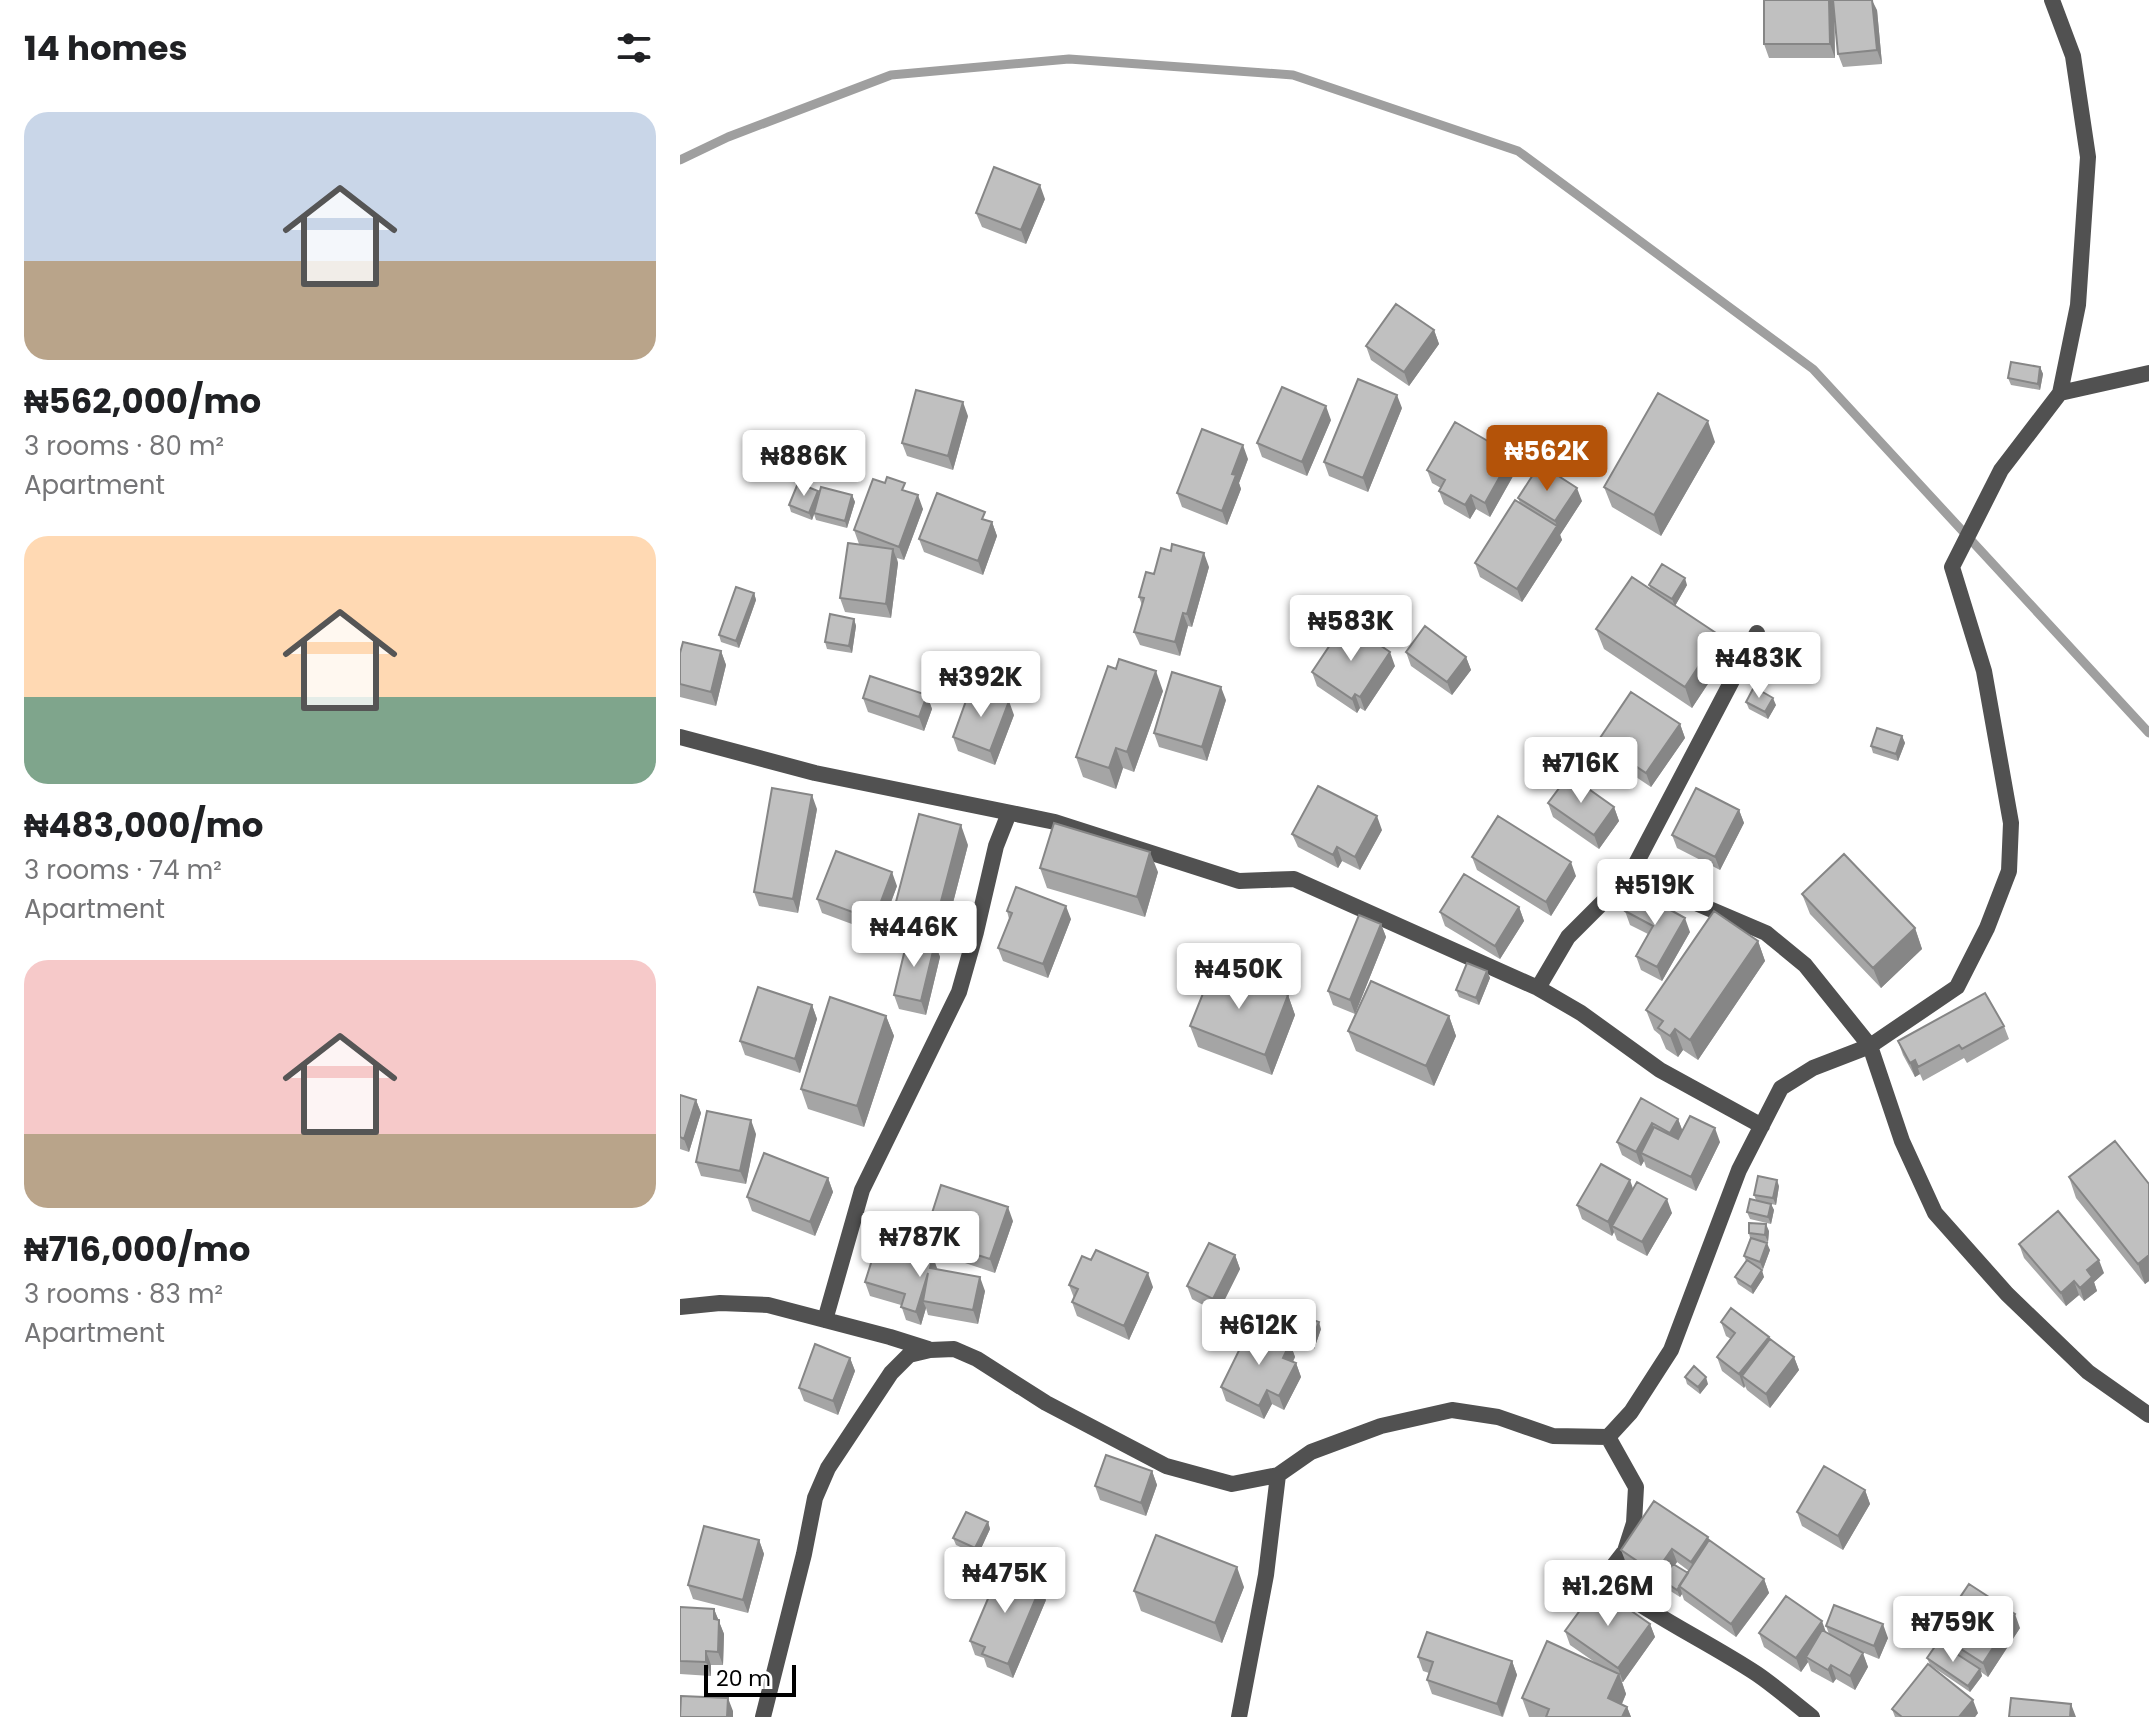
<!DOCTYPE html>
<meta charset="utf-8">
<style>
:root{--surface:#fff;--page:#f6f6f6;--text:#202124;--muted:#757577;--accent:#b45309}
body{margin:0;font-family:Poppins,sans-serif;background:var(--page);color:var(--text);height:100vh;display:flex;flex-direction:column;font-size:30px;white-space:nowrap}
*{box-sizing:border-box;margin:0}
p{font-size:26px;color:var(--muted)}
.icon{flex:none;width:44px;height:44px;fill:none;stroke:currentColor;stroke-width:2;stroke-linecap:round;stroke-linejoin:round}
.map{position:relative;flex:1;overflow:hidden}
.drawer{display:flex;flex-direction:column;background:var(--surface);width:680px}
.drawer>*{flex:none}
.scale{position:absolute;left:24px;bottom:20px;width:92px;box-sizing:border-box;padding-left:8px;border:4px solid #000;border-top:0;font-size:22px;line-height:28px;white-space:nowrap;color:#000;-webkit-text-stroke:6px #fff;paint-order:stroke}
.price{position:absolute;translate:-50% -68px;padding:0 18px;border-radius:8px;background:#fff;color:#222;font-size:26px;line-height:52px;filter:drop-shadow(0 2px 4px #0008)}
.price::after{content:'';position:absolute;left:50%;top:48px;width:24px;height:18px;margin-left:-12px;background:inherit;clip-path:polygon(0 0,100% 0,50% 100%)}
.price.on{background:var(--accent);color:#fff}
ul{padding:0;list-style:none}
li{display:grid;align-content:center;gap:16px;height:424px;padding:0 24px}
li span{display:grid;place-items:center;height:248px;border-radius:24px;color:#555}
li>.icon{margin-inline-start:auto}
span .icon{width:144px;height:144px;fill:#fffc;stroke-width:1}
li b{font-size:34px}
h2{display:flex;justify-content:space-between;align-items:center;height:96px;padding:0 24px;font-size:34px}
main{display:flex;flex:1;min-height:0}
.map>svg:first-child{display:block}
</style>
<main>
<section class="drawer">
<h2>14 homes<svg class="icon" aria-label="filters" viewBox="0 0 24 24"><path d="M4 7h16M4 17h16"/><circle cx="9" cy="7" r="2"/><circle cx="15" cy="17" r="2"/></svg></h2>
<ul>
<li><span style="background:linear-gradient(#c9d6e8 60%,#b9a48a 0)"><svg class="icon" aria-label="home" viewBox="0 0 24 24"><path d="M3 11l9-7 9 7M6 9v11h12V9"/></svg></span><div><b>₦562,000/mo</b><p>3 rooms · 80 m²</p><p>Apartment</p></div></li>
<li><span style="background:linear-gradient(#ffd9b3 65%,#7fa58c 0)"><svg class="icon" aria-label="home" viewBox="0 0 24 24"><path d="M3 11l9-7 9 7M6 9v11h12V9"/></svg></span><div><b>₦483,000/mo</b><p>3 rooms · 74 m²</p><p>Apartment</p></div></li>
<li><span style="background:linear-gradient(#f6c9c9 70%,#b9a48a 0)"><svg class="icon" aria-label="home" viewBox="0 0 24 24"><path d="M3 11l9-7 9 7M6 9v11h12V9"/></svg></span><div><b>₦716,000/mo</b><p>3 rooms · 83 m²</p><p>Apartment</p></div></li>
</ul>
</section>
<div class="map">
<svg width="1469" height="1717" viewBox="0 0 1469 1717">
<rect width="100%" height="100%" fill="#fff"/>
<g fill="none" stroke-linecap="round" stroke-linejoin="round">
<path stroke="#9f9f9f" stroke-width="9" d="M0,160L48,137L211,75L389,59L613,75L838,151L1133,369L1469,733"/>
<path stroke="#515151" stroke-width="16" d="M1372,0L1393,56L1408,157L1398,305L1380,393L1321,470L1272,567L1304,671L1331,823L1329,871L1307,928L1277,987L1190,1046L1222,1141L1255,1213L1327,1294L1408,1372L1469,1415
M1380,393L1469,373
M0,737L135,773L375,822L559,881L614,879L858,988L901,1013L980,1070L1082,1126
M858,988L888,937L950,875
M0,1307L40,1303L88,1305L210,1337L248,1349
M145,1320L182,1190L279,992L296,932L316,846L329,813
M928,1437L956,1487L954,1523L945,1551L931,1569L933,1586C978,1619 1030,1643 1077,1674C1096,1687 1114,1703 1132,1717
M83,1717L124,1554L135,1498L148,1468L211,1373L229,1355L250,1350L274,1349L297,1359L366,1403L486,1466L552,1484L598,1475L631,1452L701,1426L772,1410L818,1417L873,1436L928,1437L951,1412L991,1350L1059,1170L1101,1088L1133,1068L1190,1046L1125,965L1086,933L950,875L1077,633
M559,1717L586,1575L598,1475"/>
</g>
<path fill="#a5a5a5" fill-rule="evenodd" d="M1084,0L1197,10L1202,64L1163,67L1158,54L1154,11L1155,58H1089L1084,44Z
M365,199L346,244L302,227L296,213Z
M754,330L759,344L729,386L691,360L686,346Z
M1360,367L1363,374L1360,390L1331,385L1328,378Z
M722,408L688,492L649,476L644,462Z
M288,416L273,470L227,456L222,443Z
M651,420L627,476L582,457L577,443Z
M1035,442L981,536L932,507L924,487Z
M568,459L559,483L561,489L547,525L502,507L497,493Z
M837,469L810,517L796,509L790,519L764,504L759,491L761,488L752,483L747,470Z
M228,492L243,509L224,560L217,558L218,563L211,618L165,612L160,598L179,544L174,530Z
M139,494L172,495L175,502L167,528L136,520L134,514L132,520L111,512L109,505Z
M838,498L902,501L880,535L882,540L842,602L800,577L795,563L840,503Z
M312,522L317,536L303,575L244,552L239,539Z
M529,567L512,627L508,626L500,656L460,645L454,632L462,605L459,597L474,574Z
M969,585H1007L995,606L1047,655L1012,708L924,649L916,629L971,590Z
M74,593L76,600L59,648L41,642L39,635Z
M174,619L176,626L172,653L147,649L145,642Z
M656,645L715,666L685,711L680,708L677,713L637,686L632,672Z
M41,651L46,665L36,706L0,697V653Z
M726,652L786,657L791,670L772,695L731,666Z
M436,669L483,691L454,772L443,768L436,789L403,777L396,757Z
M247,695L252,709L244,731L188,712L183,698Z
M546,700L527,761L479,747L474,733Z
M1066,702L1096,705L1088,719L1069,709Z
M334,715L315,765L278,751L273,737Z
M1000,724L1005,738L971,787L923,755L918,741Z
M1222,736L1225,743L1218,761L1193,753L1191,746Z
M868,803L934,807L939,821L919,849L873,817Z
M137,809L118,913L79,906L74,892Z
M1059,810L1064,823L1040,870L997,848L992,835Z
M702,830L680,870L662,861L658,868L618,847L612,834Z
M288,845L261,949L256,947L260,957L246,1015L219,1009L214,995L228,940L219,937L212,917Z
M792,857L896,876L871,916L797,870Z
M360,868L478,872L465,917L367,888Z
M217,886L199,934L142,913L137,899Z
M1122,894L1235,928L1242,949L1201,988L1130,914Z
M839,907L844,921L820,959L765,926L760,912Z
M327,911L391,919L368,978L323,961L318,948L329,919Z
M945,911L1010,932L982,981L961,970L956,956L968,934L950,925Z
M701,924L706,937L675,1014L653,1005L648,991Z
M1078,941L1085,961L1018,1060L1003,1050L998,1057L986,1049L980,1035L974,1030L966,1010Z
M807,971L810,978L799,1005L779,997L776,990Z
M608,995L615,1015L592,1075L518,1047L510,1026Z
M132,1005L137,1019L120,1073L65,1055L60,1041Z
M206,1016L214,1036L184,1127L128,1109L121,1089Z
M769,1016L776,1036L754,1086L676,1051L668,1031Z
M1324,1026L1329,1039L1287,1063L1284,1058L1243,1081L1240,1074L1235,1077L1223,1055L1218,1041Z
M0,1095L16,1100L21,1113L9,1152L0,1149Z
M961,1098L998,1119L1002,1130L1040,1142L1016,1191L966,1167L964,1161L961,1166L942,1155L937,1142Z
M76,1134L66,1184L21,1176L16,1162Z
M1389,1177L1469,1184V1281L1465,1284L1396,1198Z
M148,1178L153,1192L135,1236L72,1211L67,1197Z
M1099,1186L1096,1205L1091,1204L1094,1210L1091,1224L1070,1219L1067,1212L1076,1200L1074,1195Z
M953,1188L992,1213L967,1256L937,1240L934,1232L932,1236L902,1219L897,1205Z
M333,1221L315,1273L249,1251L244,1238Z
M1089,1231L1088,1242L1080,1241L1090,1250L1083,1269L1076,1267L1084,1277L1073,1294L1058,1284L1055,1277L1066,1261L1064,1256L1070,1238L1069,1233Z
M1339,1244L1424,1273L1414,1282L1417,1291L1404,1301L1399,1295L1386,1306L1344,1258Z
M555,1255L560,1269L538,1313L512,1299L507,1286Z
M253,1257L257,1269L305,1291L298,1324L248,1315L246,1308L241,1325L226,1320L221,1305L190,1296L185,1282Z
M389,1285L473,1287L449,1340L397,1316L392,1302L394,1298Z
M1041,1322L1089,1340L1114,1357L1119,1370L1090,1408L1067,1390L1065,1386L1064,1388L1042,1371L1037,1357L1051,1339L1046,1336Z
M641,1329L634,1349L608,1339L605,1332Z
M610,1343L615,1357L613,1362L616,1363L621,1377L604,1410L592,1404L584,1419L546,1401L541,1387Z
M170,1358L175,1371L158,1415L124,1401L119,1388Z
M1005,1377L1028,1384L1020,1394L1007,1384Z
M472,1471L477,1485L466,1516L420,1500L415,1486Z
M1185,1490L1190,1504L1163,1550L1122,1526L1117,1512Z
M308,1522L310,1529L298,1555L276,1545L273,1538Z
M1028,1537L1029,1541L1084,1579L1089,1593L1056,1637L1004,1600L1002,1594L1000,1597L984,1587L983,1582L980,1586L946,1563L941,1550ZM997,1562L1009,1571L1008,1573L995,1565Z
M79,1540L84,1554L68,1613L13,1599L8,1585Z
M564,1587L542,1643L461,1611L454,1591Z
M366,1600L333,1678L307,1667L304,1658L295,1655L290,1641Z
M0,1607L34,1609L44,1634L43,1665H31V1676L0,1674Z
M970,1624L975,1637L943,1682H942L946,1694L942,1704L947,1707L951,1717H849L842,1698L916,1663L890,1645L885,1631Z
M1146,1626L1208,1638L1199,1659L1182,1652L1188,1667L1175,1690L1156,1679L1153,1683L1131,1671L1128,1662L1121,1672L1084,1647L1079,1633L1146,1632L1149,1634Z
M1340,1628L1308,1677L1301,1672L1302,1676L1290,1692L1250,1665L1247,1658L1260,1643L1256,1633Z
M738,1657L832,1661L837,1675L823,1717L752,1694L747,1680L749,1673L743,1671Z
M1212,1709L1298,1713L1295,1717H1215Z"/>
<path fill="#868686" d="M1149,0H1154L1155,58L1150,44Z
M1192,0L1197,10L1202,64L1197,50Z
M360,185L365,199L346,244L341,230Z
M754,330L759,344L729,386L724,372Z
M1360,367L1363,374L1360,390L1358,384Z
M717,395L722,408L688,492L683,478Z
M283,402L288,416L273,470L268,456Z
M646,406L651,420L627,476L622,462Z
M1028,421L1035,442L981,536L974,515Z
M563,445L568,459L559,483L561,489L547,525L542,511L552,474Z
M832,455L837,469L810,517L805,503Z
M897,488L902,501L880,535L875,521Z
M138,491L140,498L132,520L129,513Z
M172,495L175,502L167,528L165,521Z
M238,495L243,509L224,560L219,547Z
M791,495L796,509L790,519L785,505Z
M312,522L317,536L303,575L298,561Z
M877,526L882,540L842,602L837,589Z
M213,549L218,563L211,618L206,604Z
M524,553L529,567L512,627L507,614Z
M1005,578L1007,585L995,606L992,599Z
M74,593L76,600L59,648L56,641Z
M503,613L508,626L500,656L495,642Z
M174,619L176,626L172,653L169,646Z
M1039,635L1047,655L1012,708L1005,687Z
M41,651L46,665L36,706L31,692Z
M710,652L715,666L685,711L680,697Z
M786,657L791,670L772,695L767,682Z
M476,671L483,691L454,772L447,752Z
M541,687L546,700L527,761L522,747Z
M675,694L680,708L677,713L672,699Z
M247,695L252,709L244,731L239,717Z
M1093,698L1096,705L1088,719L1085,712Z
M329,701L334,715L315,765L310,751Z
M1000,724L1005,738L971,787L966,773Z
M1222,736L1225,743L1218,761L1216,754Z
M436,748L443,768L436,789L429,768Z
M132,795L137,809L118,913L113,899Z
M934,807L939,821L919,849L914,835Z
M1059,810L1064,823L1040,870L1035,857Z
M697,816L702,830L680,870L675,857Z
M281,825L288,845L261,949L254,928Z
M657,847L662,861L658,868L653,855Z
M470,852L478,872L465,917L457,897Z
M891,862L896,876L871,916L866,902Z
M212,872L217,886L199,934L194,920Z
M386,906L391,919L368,978L363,964Z
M839,907L844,921L820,959L815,946Z
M1005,918L1010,932L982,981L977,967Z
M701,924L706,937L675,1014L670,1000Z
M1235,928L1242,949L1201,988L1193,968Z
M1078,941L1085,961L1018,1060L1010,1040Z
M255,943L260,957L246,1015L241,1001Z
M807,971L810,978L799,1005L796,998Z
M608,995L615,1015L592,1075L585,1055Z
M132,1005L137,1019L120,1073L115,1059Z
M206,1016L214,1036L184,1127L177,1106Z
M769,1016L776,1036L754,1086L746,1066Z
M995,1029L1003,1050L998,1057L990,1036Z
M1235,1060L1240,1074L1235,1077L1230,1063Z
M16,1100L21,1113L9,1152L4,1139Z
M998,1119L1003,1132L995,1147L990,1133Z
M71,1120L76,1134L66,1184L60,1171Z
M972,1123L977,1136L961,1153L964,1161L961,1166L956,1152Z
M1035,1128L1040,1142L1016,1191L1011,1177Z
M148,1178L153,1192L135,1236L130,1222Z
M950,1180L955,1194L932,1226L934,1232L932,1236L928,1222Z
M1097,1180L1099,1186L1096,1205L1093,1198Z
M987,1199L992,1213L967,1256L962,1242Z
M1091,1204L1094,1210L1091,1224L1088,1217Z
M328,1207L333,1221L315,1273L310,1259Z
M1086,1224L1089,1231L1088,1242L1085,1235Z
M1087,1243L1090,1250L1083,1269L1080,1262Z
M555,1255L560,1269L538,1313L533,1299Z
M1469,1255V1281L1465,1284L1458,1264Z
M253,1257L258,1271L250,1268Z
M1419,1260L1424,1273L1414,1282L1417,1291L1404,1301L1400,1288L1407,1270Z
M1082,1270L1084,1277L1073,1294L1071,1287Z
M248,1273L243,1301L246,1308L241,1325L236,1312Z
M468,1273L473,1287L449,1340L444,1326Z
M300,1277L305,1291L298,1324L293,1310Z
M1394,1281L1399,1295L1386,1306L1381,1293Z
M639,1322L641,1329L634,1349L631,1342Z
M1089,1337L1094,1351L1062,1376L1065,1386L1064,1388L1059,1374Z
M610,1343L615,1357L608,1371L603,1358Z
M1114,1357L1119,1370L1090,1408L1086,1394Z
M170,1358L175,1371L158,1415L153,1401Z
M616,1363L621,1377L604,1410L599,1396Z
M1026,1377L1028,1384L1020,1394L1018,1387Z
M587,1390L592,1404L584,1419L579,1406Z
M472,1471L477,1485L466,1516L461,1503Z
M1185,1490L1190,1504L1163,1550L1158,1536Z
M308,1522L310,1529L298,1555L295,1548Z
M1028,1537L1033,1551L1016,1576L1011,1562Z
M79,1540L84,1554L68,1613L63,1600Z
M992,1549L997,1562L980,1586L975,1573Z
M557,1567L564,1587L542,1643L535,1623Z
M1084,1579L1089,1593L1056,1637L1051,1624Z
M361,1586L366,1600L333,1678L328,1664Z
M1000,1587L1002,1594L1000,1597L997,1590Z
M34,1609L44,1634L43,1665L38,1652L34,1619Z
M1335,1614L1340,1628L1308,1677L1303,1663Z
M1142,1621L1147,1635L1126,1657L1128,1662L1121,1672L1116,1658Z
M970,1624L975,1637L943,1682L938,1668Z
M1203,1624L1208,1638L1199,1659L1194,1646Z
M26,1651L31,1665V1676L26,1662Z
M1183,1653L1188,1667L1175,1690L1170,1676Z
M832,1661L837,1675L822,1717L817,1704Z
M1151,1665L1156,1679L1153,1683L1148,1670Z
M1300,1669L1302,1676L1290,1692L1288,1686Z
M939,1674L946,1694L936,1717L928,1698Z
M48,1698L53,1711V1717H47Z
M1293,1700L1298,1713L1295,1717H1279Z
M1391,1704L1396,1717H1390Z
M947,1707L951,1717H942Z"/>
<path fill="#c0c0c0" stroke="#868686" stroke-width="2" d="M1084,0H1149L1150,44H1084Z
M1153,0H1192L1197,50L1158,54Z
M314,167L360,185L341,230L296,213Z
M716,304L754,330L724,372L686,346Z
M1331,362L1360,367L1358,384L1328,378Z
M678,379L717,395L683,478L644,462Z
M602,387L646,406L622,462L577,443Z
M236,390L283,402L268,456L222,443Z
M978,393L1028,421L974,515L924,487Z
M775,422L832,455L805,503L791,495L785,505L759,491L765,480L747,470Z
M522,429L563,445L552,474L556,475L542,511L497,493Z
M860,464L897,488L875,521L838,498Z
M207,477L225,483L222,490L238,495L219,547L174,530L193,479L205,483Z
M118,483L138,491L129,513L109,505Z
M141,487L172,495L165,521L134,513Z
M257,493L305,512L302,519L312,522L298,561L239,539Z
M835,500L877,526L837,589L795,563Z
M168,543L213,549L206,604L160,598Z
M492,544L524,553L507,614L503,613L495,642L454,632L464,598L459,597L466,572L474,574L481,548L491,551Z
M982,564L1005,578L992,599L969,585Z
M952,577L1039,635L1005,687L916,629Z
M56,587L74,593L56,641L39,635Z
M150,614L174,619L169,646L145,642Z
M670,625L710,652L680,697L675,694L672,699L632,672L652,642L656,645Z
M745,626L786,657L767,682L726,652Z
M3,642L41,651L31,692L0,684V653Z
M439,659L476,671L447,752L436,748L429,768L396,757L428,666L436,669Z
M492,672L541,687L522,747L474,733Z
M190,676L247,695L239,717L183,698Z
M291,687L329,701L310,751L273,737Z
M1074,687L1093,698L1085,712L1066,702Z
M951,692L1000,724L966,773L918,741Z
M1197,728L1222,736L1216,754L1191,746Z
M889,775L934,807L914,835L868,803Z
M638,786L697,816L675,857L657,847L653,855L612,834Z
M92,788L132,795L113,899L74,892Z
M1016,788L1059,810L1035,857L992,835Z
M239,814L281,825L254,928L212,917Z
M818,816L891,862L866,902L792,857Z
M374,823L470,852L457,897L360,868Z
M156,851L212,872L194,920L137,899Z
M1164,854L1235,928L1193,968L1122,894Z
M784,874L839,907L815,946L760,912Z
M336,887L386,906L363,964L318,948L332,913L327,911Z
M956,891L1005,918L977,967L956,956L973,926L945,911Z
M1034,911L1078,941L1010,1040L995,1029L990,1036L978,1028L983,1021L966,1010Z
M679,915L701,924L670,1000L648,991Z
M228,937L255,943L241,1001L214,995Z
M787,963L807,971L796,998L776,990Z
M534,966L608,995L585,1055L510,1026Z
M691,981L769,1016L746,1066L668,1031Z
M78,987L132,1005L115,1059L60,1041Z
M1305,993L1324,1026L1282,1049L1279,1045L1238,1067L1235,1060L1230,1063L1218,1041Z
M150,997L206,1016L177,1106L121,1089Z
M0,1095L16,1100L4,1139L0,1137Z
M961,1098L998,1119L990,1133L972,1123L956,1152L937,1142Z
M27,1111L71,1120L60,1171L16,1162Z
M1010,1116L1035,1128L1011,1177L961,1153L974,1127L998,1139Z
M1435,1141L1469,1184V1255L1458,1264L1389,1177Z
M84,1153L148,1178L130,1222L67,1197Z
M921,1164L950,1180L928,1222L897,1205Z
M1078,1176L1097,1180L1093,1198L1074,1195Z
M957,1182L987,1199L962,1242L932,1226Z
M261,1185L328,1207L310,1259L244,1238Z
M1070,1199L1091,1204L1088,1217L1067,1212Z
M1378,1211L1419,1260L1407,1270L1412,1277L1400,1288L1394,1281L1381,1293L1339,1244Z
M1069,1223L1086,1224L1085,1235L1069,1233Z
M1071,1238L1087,1243L1080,1262L1064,1256Z
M198,1241L253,1257L250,1268L300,1277L293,1310L243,1301L248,1273L236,1312L221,1307L225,1294L185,1282Z
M529,1243L555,1255L533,1299L507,1286Z
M416,1250L468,1273L444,1326L392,1302L398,1289L389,1285L402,1256L411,1260Z
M1067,1260L1082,1270L1071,1287L1055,1277Z
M1051,1308L1089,1337L1059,1374L1037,1357L1055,1333L1041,1322Z
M613,1313L639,1322L631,1342L605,1332Z
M572,1324L610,1343L603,1358L616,1363L599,1396L587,1390L579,1406L541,1387Z
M1090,1339L1114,1357L1086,1394L1062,1376Z
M135,1344L170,1358L153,1401L119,1388Z
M1014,1366L1026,1377L1018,1387L1005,1377Z
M426,1455L472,1471L461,1503L415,1486Z
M1144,1466L1185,1490L1158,1536L1117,1512Z
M974,1501L1028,1537L1011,1562L992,1549L975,1573L941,1550Z
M286,1512L308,1522L295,1548L273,1538Z
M24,1526L79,1540L63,1600L8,1585Z
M476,1535L557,1567L535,1623L454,1591Z
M1029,1540L1084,1579L1051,1624L999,1586Z
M993,1564L1008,1573L997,1590L982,1580Z
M321,1568L361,1586L328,1664L302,1654L305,1647L290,1641Z
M1289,1584L1335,1614L1303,1663L1256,1633Z
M917,1587L970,1624L938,1668L885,1631Z
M1106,1596L1142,1621L1116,1658L1079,1633Z
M1154,1605L1203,1624L1194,1646L1146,1626Z
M0,1607L34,1609V1619L39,1620L38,1652L26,1651V1662L0,1661Z
M1142,1630L1183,1653L1170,1676L1151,1665L1148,1670L1126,1657Z
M747,1632L832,1661L817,1704L747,1680L753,1662L738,1657Z
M867,1641L939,1674L928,1698L947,1707L942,1717H866L869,1709L842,1698Z
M1258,1642L1300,1669L1288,1686L1247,1658Z
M1248,1664L1293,1700L1279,1717H1222L1212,1709Z
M1,1696L48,1698L47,1717H0Z
M1331,1698L1391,1704L1390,1717H1329Z"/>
</svg>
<div class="scale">20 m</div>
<b class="price on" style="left:867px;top:493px">₦562K</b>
<b class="price" style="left:124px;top:498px">₦886K</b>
<b class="price" style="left:671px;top:663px">₦583K</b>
<b class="price" style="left:1079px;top:700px">₦483K</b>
<b class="price" style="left:301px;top:719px">₦392K</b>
<b class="price" style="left:901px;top:805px">₦716K</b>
<b class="price" style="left:975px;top:927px">₦519K</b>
<b class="price" style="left:234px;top:969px">₦446K</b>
<b class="price" style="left:559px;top:1011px">₦450K</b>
<b class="price" style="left:240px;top:1279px">₦787K</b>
<b class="price" style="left:579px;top:1367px">₦612K</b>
<b class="price" style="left:325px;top:1615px">₦475K</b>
<b class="price" style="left:928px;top:1628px">₦1.26M</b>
<b class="price" style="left:1273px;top:1664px">₦759K</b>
</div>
</main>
